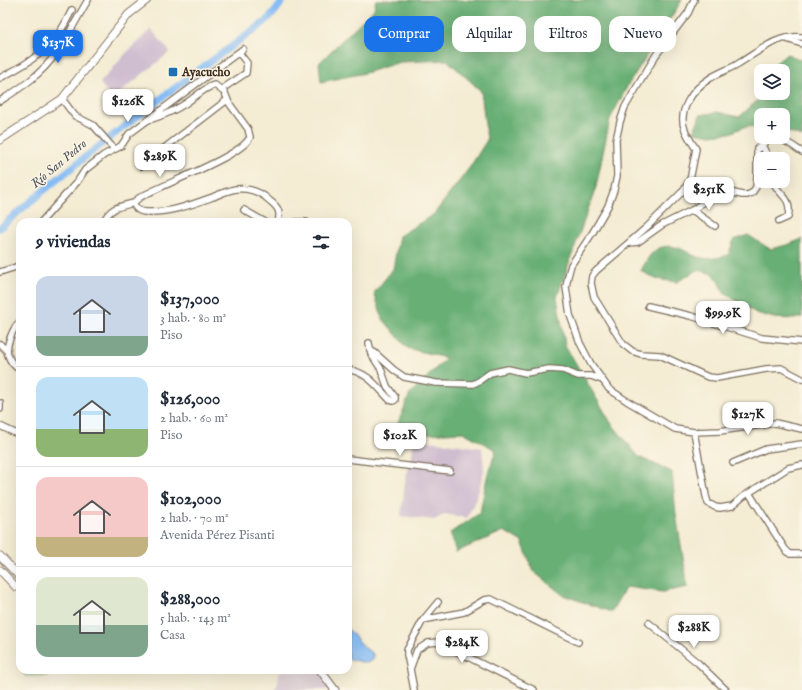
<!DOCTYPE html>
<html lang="es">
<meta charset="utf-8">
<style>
:root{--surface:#fff;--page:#f2f2f3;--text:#1f2937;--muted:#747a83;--line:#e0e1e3;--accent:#1a73e8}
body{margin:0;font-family:"IM FELL English",serif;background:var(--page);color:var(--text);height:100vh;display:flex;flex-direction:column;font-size:15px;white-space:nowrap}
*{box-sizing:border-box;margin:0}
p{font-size:13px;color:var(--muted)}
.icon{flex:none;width:22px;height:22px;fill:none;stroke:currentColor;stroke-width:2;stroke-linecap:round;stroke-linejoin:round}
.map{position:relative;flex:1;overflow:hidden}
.drawer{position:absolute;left:16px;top:218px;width:336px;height:456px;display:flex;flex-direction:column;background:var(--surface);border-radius:12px;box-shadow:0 4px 16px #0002}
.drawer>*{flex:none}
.hud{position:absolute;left:364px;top:16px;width:378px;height:36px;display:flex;gap:8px}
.tools{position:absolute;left:754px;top:64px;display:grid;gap:8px}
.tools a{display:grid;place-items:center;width:36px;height:36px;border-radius:8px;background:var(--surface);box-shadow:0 4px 16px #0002;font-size:20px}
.price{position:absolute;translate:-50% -34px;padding:0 9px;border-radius:8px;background:#fff;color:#222;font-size:13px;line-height:26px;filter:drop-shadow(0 1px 2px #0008)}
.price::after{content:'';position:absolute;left:50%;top:24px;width:12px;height:9px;margin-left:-6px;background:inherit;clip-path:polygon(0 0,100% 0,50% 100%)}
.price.active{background:var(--accent);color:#fff}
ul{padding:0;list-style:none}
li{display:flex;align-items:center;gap:12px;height:100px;padding:0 20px}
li+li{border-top:1px solid var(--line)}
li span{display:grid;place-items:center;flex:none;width:112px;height:80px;border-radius:12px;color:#555}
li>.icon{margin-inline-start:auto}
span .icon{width:48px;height:48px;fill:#fffc;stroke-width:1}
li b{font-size:17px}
h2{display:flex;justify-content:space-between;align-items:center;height:48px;padding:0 20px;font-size:17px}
.chip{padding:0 14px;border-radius:12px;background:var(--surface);box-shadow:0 4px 16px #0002;font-size:14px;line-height:36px}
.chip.active{background:var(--accent);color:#fff}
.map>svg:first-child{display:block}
</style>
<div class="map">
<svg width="802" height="690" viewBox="0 0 802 690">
<rect width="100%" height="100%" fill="#fcf5e5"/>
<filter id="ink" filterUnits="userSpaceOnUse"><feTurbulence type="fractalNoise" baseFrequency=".025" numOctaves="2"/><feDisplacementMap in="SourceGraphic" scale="8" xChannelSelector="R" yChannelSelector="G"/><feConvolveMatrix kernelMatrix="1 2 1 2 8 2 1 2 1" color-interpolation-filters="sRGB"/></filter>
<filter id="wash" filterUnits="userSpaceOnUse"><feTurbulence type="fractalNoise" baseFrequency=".012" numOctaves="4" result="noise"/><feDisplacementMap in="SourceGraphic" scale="16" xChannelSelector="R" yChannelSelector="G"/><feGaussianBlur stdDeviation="0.9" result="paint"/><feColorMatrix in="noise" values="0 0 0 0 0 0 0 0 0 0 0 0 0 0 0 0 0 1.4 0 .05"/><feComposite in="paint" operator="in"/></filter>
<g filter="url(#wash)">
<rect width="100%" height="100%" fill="#f4ecd3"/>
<path fill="#cfbdd0" d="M151,29L170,52L112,99L100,83L126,53Z
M414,439L482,448L484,471L477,496L467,518L445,514L434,520L401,516L406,475L411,464Z
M282,670H319L331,690H274L278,684L279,673Z"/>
<path fill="#80cb89" stroke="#5e7a54" d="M22,670H50L47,676H25Z"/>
<path fill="#68af75" stroke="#526c4a" d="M376,0H682L628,85L610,119L596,187L557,297L565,345L611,423L639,457L672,472L676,515L688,587L662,592L626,587L611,612L563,595L534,572L522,542L504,531L456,552L450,533L480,513L487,477L496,450L463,432L425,434L398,423L410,394L446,358L407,348L383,319L374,293L393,269L399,236L434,214L470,167L487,140L481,91L447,60L400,62L365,73L321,82L319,63L374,9Z
M787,54L802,60V137L783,130V115H761V126L744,127L730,133L711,135L694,132L700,115L717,112L739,117L756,102L764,93H783V71H771L772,66Z
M748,235L770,249L787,245L802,239V317L794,319L774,318L756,313L724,293L714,274L697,270L677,282L656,279L641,271C648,256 656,243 675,247C683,248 690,255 698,257C708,260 718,258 728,255L734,240Z"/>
<path fill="#85bcf5" stroke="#60738a" d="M348,629L365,648L373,654V659L367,663L348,659Z"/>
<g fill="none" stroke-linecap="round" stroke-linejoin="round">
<path stroke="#85bcf5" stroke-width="7" d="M0,228C61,174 127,124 192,75C207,64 222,53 236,43C254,30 272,20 283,0"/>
</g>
</g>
<g filter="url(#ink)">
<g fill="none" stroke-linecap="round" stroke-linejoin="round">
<g stroke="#7c6e5d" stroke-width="8">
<path id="minor" d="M694,0L688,13L656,55L625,107L620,122L616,140L617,176L614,190L608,206L593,232L571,265L568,276L566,287L570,315L580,343L591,364L609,389L627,401L675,429L694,432L720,431L775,423L802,429
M802,37C777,35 761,50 741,62C731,69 719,72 709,79C693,89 677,111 685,130C688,137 692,143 696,149L690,180L684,190L647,227L596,271L592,276L591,283L594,297L623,344L632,351L641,354L660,355L708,377L717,378L766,369L781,368L802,379
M787,39L802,44
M0,78C21,67 41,56 56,37C63,29 67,19 72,10
M222,89L246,73L247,63L239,53
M62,99L75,116L93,125L114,149
M0,101C21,88 42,74 56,53C68,37 77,18 88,0
M148,120C160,117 172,112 183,105C192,100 206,86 215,85L225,93L229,103L248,129L250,137C243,156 160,185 139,198L134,202C134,209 140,212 147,212C170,213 191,205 213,197C220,194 228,190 236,189C249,188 261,192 270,201C278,207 281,212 278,222
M760,147L769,138C783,137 791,145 802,152
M141,166L227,100
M773,181C778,196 793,196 788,217L779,221
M244,210L265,222
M692,210L715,226
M41,222L77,182L85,170L104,155L121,146L129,134L243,49
M103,222C111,207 118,207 134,203
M297,222H306
M629,243L638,242L662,225L694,209L719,191H726L742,195H747L752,193L756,187L757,176V148L763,147L769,159
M0,272L16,267L20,264
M648,306L691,316L762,338L802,342
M20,322C13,327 5,347 8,355C10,361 15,367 20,370
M0,344L7,351
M370,350L375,353L394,370L404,377L436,383L473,384L479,381L490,373L508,369L526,373L549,369L563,370L578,376H591L602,380
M348,370C367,371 378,388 390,400L393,401L395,400V397L387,386L381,369L371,354L369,343
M0,403V409
M0,426L15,433H20
M694,432L706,496L708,503L715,507L720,508L732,506L744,496L788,468L802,465
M348,459L450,471
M733,463L766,449L802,444
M749,493L785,549L790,554H802
M423,620L438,602
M649,623L698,663L726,690
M410,669L407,655V650L423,620L464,612L484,600L491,599L578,642
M414,690L410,669L417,650L428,643L438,642L534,690"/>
</g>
<g stroke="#7c6e5d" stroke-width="9">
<path id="major" d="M0,140L62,99L129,14L147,0
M0,556L20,577
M0,570L16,587L20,585
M320,670L335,690"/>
</g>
<use href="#minor" stroke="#fff" stroke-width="5.5"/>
<use href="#major" stroke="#fff" stroke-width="7"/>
</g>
</g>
<rect fill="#1f6fb2" stroke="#fcf5e5" stroke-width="1.5" x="168" y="67" width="10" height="10" rx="2"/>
<g text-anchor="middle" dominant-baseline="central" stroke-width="3" stroke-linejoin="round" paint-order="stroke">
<g font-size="12" font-weight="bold" fill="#3b2a1e" stroke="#fcf5e5" text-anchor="start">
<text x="182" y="72">Ayacucho</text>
</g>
<g font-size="13" font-style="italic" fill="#51565e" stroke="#fcf5e5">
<text transform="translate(59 164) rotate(-40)">Río San Pedro</text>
</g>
</g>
</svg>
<div class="tools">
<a><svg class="icon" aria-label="layers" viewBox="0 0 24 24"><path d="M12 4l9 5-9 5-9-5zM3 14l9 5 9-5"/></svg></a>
<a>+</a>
<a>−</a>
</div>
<b class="price active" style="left:58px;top:64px">$137K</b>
<b class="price" style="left:128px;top:123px">$126K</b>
<b class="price" style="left:160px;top:178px">$289K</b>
<b class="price" style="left:709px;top:211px">$251K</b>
<b class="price" style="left:723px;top:335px">$99.9K</b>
<b class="price" style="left:748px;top:436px">$127K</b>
<b class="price" style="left:400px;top:457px">$102K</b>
<b class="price" style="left:694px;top:649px">$288K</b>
<b class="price" style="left:462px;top:664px">$284K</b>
<div class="hud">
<a class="chip active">Comprar</a>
<a class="chip">Alquilar</a>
<a class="chip">Filtros</a>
<a class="chip">Nuevo</a>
</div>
<section class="drawer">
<h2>9 viviendas<svg class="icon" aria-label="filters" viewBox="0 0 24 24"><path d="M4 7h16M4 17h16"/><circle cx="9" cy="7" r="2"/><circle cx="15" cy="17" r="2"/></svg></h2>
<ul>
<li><span style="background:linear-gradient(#c9d6e8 75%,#7fa58c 0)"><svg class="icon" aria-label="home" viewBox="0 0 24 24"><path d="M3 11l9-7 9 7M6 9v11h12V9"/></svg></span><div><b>$137,000</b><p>3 hab. · 80 m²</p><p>Piso</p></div></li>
<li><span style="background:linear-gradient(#bfe0f5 65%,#8fb573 0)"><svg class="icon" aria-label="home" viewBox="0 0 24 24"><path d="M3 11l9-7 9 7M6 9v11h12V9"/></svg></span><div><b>$126,000</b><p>2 hab. · 60 m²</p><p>Piso</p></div></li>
<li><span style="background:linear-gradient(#f6c9c9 75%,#c2b280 0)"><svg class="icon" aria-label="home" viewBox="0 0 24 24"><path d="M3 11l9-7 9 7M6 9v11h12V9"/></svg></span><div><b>$102,000</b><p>2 hab. · 70 m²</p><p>Avenida Pérez Pisanti</p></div></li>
<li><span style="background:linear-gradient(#dfe7d0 60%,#7fa58c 0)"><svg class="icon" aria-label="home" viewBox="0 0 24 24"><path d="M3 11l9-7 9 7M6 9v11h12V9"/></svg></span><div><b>$288,000</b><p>5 hab. · 143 m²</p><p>Casa</p></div></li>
</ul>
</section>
</div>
